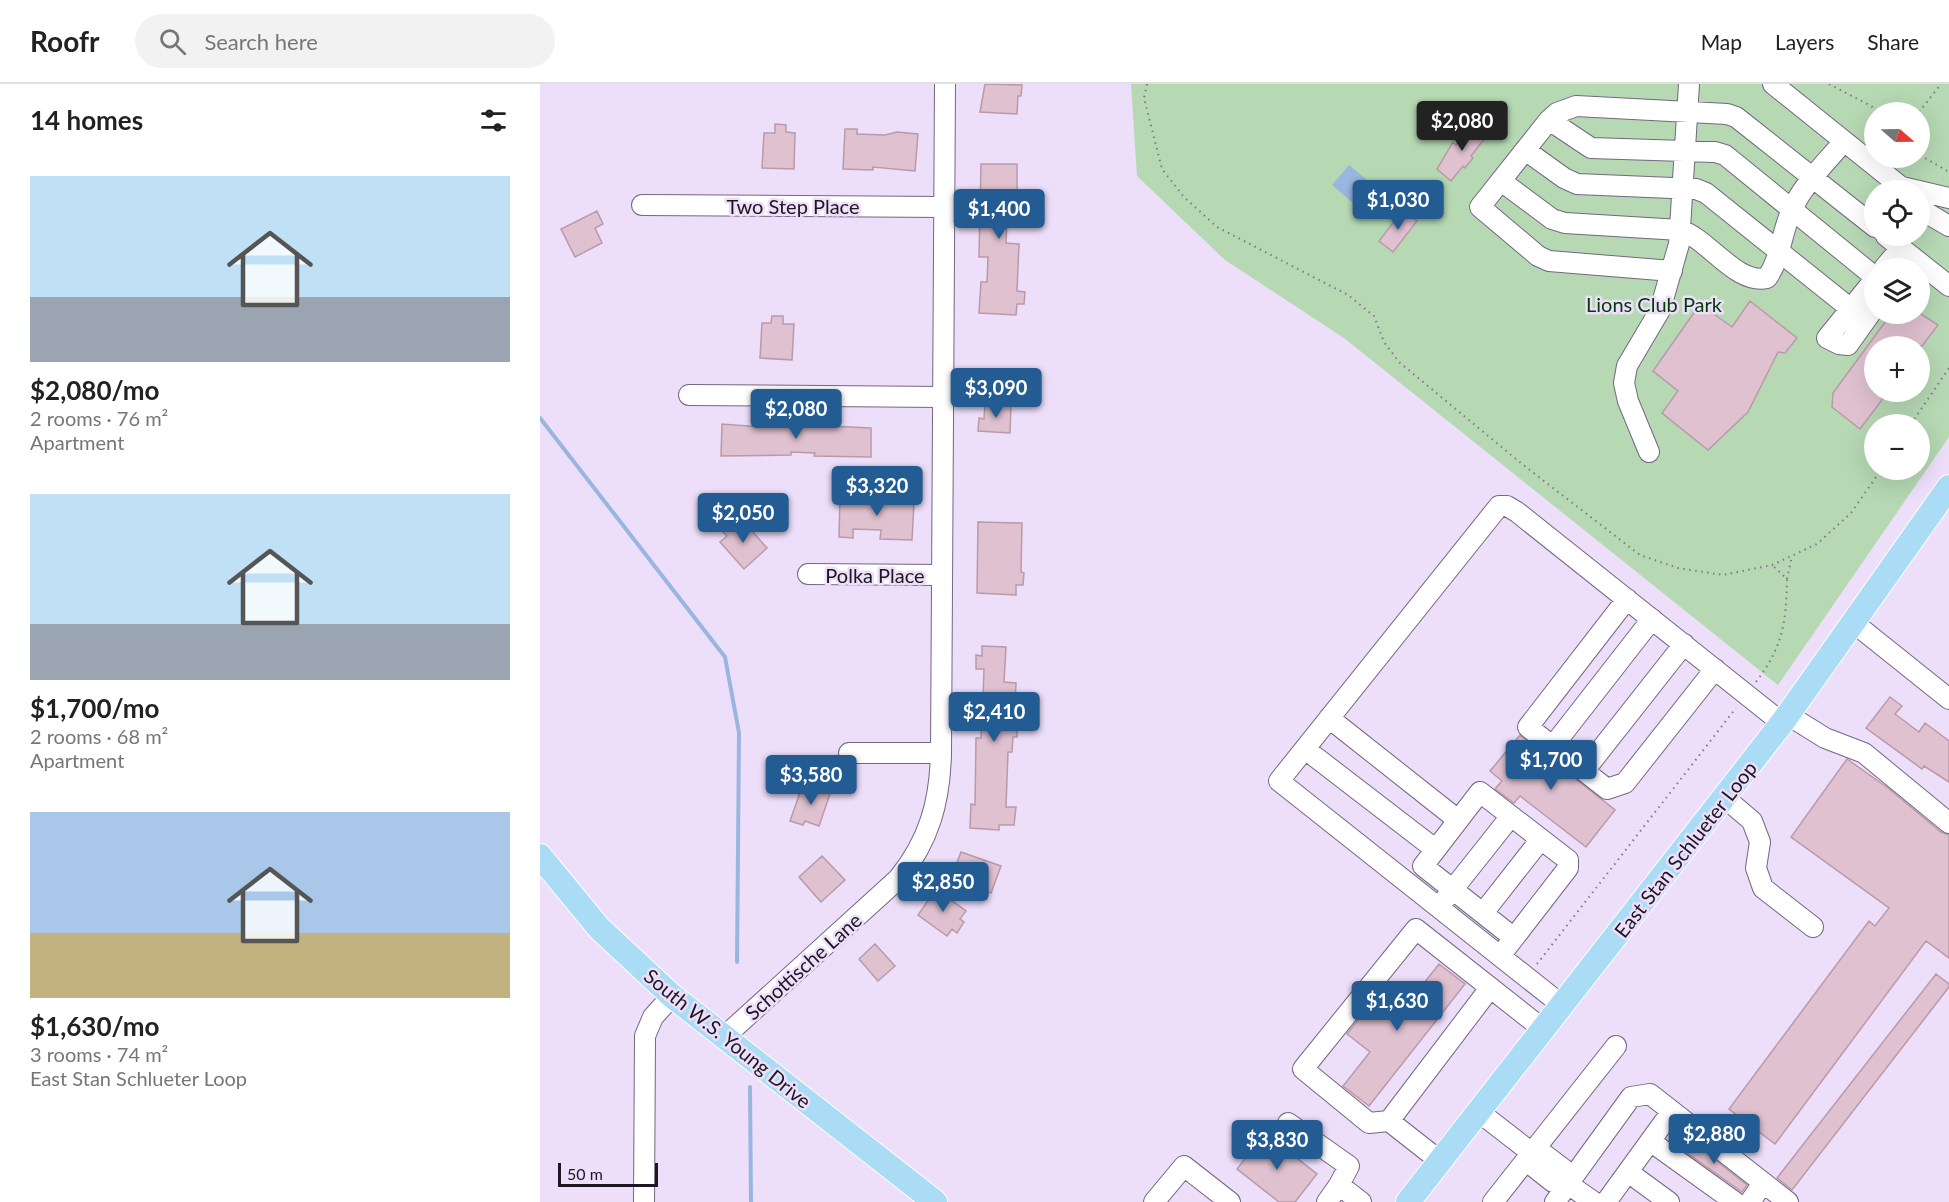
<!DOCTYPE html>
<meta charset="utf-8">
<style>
:root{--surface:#fff;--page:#f2f2f2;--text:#222;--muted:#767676;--line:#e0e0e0;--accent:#235b93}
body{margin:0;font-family:Lato,sans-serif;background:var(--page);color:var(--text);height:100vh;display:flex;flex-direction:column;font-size:22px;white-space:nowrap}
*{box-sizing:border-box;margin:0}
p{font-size:20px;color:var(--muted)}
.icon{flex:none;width:33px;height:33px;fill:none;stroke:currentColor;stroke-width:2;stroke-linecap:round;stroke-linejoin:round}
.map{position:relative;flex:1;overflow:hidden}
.details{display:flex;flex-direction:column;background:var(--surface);width:540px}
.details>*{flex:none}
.needle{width:39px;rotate:110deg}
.controls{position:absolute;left:1324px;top:18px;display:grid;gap:12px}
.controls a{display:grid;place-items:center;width:66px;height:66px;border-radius:50%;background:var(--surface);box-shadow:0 6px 24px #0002;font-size:30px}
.scale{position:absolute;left:18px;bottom:15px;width:100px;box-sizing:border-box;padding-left:6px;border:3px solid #1c1720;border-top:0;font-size:16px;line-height:21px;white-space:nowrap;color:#1c1720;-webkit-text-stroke:4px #eddefa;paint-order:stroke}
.price{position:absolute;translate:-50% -51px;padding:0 14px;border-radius:6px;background:var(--accent);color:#fff;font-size:20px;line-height:39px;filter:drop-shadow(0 2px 3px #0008)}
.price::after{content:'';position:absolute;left:50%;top:36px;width:18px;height:14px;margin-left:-9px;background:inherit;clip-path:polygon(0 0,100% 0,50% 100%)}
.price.on{background:#222;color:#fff}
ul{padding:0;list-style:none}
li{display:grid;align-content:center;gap:12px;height:318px;padding:0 30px}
li span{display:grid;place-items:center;height:186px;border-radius:0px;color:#555}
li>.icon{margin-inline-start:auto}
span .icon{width:108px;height:108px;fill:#fffc;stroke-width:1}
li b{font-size:26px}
h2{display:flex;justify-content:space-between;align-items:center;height:72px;padding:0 30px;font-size:26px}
header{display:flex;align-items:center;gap:36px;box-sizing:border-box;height:84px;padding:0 30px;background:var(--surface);border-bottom:2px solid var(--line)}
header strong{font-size:28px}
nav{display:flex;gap:33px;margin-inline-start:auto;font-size:21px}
.search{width:420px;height:54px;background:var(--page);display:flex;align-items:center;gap:15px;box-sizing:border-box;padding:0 21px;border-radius:33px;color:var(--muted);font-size:22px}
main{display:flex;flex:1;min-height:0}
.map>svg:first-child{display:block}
</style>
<header>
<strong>Roofr</strong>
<div class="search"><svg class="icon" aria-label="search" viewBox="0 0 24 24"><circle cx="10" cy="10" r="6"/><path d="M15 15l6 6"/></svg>Search here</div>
<nav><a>Map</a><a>Layers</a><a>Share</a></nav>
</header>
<main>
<section class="details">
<h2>14 homes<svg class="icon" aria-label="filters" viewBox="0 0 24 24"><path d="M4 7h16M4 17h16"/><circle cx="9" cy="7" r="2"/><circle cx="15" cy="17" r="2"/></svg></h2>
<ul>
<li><span style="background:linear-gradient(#bfe0f5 65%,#9aa5b1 0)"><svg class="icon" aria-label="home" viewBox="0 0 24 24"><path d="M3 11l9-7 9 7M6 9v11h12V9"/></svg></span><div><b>$2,080/mo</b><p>2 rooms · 76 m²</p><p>Apartment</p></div></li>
<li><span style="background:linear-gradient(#bfe0f5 70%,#9aa5b1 0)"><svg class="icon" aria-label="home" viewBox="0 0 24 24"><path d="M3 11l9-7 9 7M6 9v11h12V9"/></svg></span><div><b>$1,700/mo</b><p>2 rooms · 68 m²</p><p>Apartment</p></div></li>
<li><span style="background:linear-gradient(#a9c7e8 65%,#c2b280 0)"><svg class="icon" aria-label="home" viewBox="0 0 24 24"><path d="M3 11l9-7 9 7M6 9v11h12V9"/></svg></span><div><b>$1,630/mo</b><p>3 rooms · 74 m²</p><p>East Stan Schlueter Loop</p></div></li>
</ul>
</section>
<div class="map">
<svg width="1409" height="1118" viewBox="0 0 1409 1118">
<rect width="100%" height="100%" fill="#eddefa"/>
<path fill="#b6d8b3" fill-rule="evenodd" d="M591,0H1409V353L1238,601L804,254L685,176L597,92ZM1335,28H1380V74H1335ZM1335,106H1380V152H1335ZM1335,184H1380V230H1335ZM1335,262H1380V308H1335ZM1335,340H1380V386H1335Z"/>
<path fill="#99b6e0" d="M809,81L844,110L827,131L792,101Z"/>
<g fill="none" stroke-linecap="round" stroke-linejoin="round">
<path stroke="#99b6e0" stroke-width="4" d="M0,334L185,573L199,649L197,878
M210,1003L211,1118"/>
</g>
<path fill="#e0c1d0" stroke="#b89aa9" stroke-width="1.5" d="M445,0L482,1L481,12H478L477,30L440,28Z
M934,38L949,49L931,72L933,74L925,84L923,82L911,97L897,85L913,58L916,61Z
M235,40L246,41V48L255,49L254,85L222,84L224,49H235Z
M305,45H317V50L345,51L357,48L378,50L375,87L333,83V86L303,85Z
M441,80H477V109H474L473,136L467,135L466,159L479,160L477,207L485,208L484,220H477L476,231L439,229L441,198H447L448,173H439Z
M863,126L877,137L853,168L839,157Z
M57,127L63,140L55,144L62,159L35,173L21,145Z
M1210,217L1257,254L1245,269L1238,268L1208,328L1168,366L1122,329L1138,307L1113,287L1160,220L1192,243Z
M1351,230H1381L1398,241L1382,262H1335V308H1348L1320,345L1292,323L1293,309Z
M232,232H243V240H254L252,276L220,274L222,239H231Z
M445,319L471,321L470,349L438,347L439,334L444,335Z
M223,339L331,344V373L274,372L275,369L251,368V371L181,372L182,340L222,343Z
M300,413L363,415V417L374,418L372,456L340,455L341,446L313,445V454L299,453Z
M203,437L227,464L204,485L180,458L187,452L183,448L191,440L195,444Z
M438,438L482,439L481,488L484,489L483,501H476V511L437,509Z
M442,562L466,563L464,598L476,599L474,639L477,640V653H473L472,668H468L466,723H476L474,741H459V746L430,744L431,720L435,721L436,654H441L442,629L435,628L436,615H443L444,585H436V571L442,572Z
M1350,613L1362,622L1355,630L1379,648L1385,639L1409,657V698L1384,682L1382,685L1326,644Z
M980,651L1075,726L1046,763L980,712L974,719L955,705L962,697L950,687Z
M1307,675L1348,704L1401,748L1409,751V874L1386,857L1235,1060L1189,1025L1329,837L1335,842L1349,824L1251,753Z
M275,701L291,707L279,742L265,737L263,741L250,737L262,703L273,707Z
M421,768L461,782L451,809L405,792L410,779L416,781Z
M282,772L305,796L281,818L259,793Z
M396,805L426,827L420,835L424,838L417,849L412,845L407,852L378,831Z
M335,860L355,882L338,897L319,875Z
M899,880L925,900L829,1022L803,1002L830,968L807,950L839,910L861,928Z
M1396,890L1409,900V903L1252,1106L1237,1094Z
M725,1049L777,1090L755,1118H739L697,1085Z
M1150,1056L1207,1101L1202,1108L1143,1066Z"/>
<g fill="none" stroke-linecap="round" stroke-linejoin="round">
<g stroke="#746780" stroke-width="22">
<path id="minor" d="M1233,0L1365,106
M1009,36L1051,64L1175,68L1185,71L1335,193
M985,66L1024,94L1037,100L1156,105L1166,109L1311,225
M961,97L1012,135L1025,139L1140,146C1169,155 1196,201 1227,194C1241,174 1241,150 1251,128C1262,101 1286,79 1304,57
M1362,103L1409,114
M102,121L404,123
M1380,125L1409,142
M1346,152L1409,202
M1344,184L1361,164
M1132,187L1009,177L998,172L940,123L1009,36L1017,29L1036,22L1187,30L1196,33L1335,143
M1335,195L1287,254L1299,260L1308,261L1335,223
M149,311L403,313
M1109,368L1088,317L1084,299L1087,282L1120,226L1139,160L1149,0
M268,490L402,491
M1087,515L988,643L1067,705L1085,699L1175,585
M1314,539L1409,615
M1248,631L1285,654L1324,669L1409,739
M789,634L918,736
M1013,662L1112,535
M765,665L895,765
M309,669H401
M1044,687L1144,560
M1185,714L1212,737L1220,758L1216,784L1223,804L1273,843
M906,814L971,732
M943,829L1001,755
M960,872L1028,784V776L940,708L883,782L974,854
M1023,922L739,697L959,422H967L977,428L1242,639
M184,953L358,795C389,757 400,718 401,669L405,0
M939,1028L992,1069L1005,1071L1026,1087L1028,1100
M849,1037L950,904
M748,1039L809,1082L799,1101
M1110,1057L1195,1118
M992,1069L994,1083L1013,1098L1028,1100L1054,1118
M900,1077L849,1037L829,1039L763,985L876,845L1004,946
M1088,1088L1129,1118
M104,1118L105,952L113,933L132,912
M614,1118L644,1082L690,1118
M787,1118L799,1101L821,1118
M953,1118L1076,962
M1015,1118L1091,1013L1110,1010L1248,1118
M1066,1118L1132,1027
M1210,1118L1223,1099"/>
</g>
<g stroke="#fff" stroke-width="26">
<path id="major" d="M0,772L59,844L132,912L395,1118
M868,1118L1242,639L1409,403"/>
</g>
<path stroke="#82788a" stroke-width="2" stroke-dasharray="1.5 4.5" stroke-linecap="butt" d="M607,0L604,14L622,85L644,113L677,143L808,211L834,232L844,258L859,278L982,380L1100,471L1138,484L1183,491L1232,481L1277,460L1311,429L1341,386
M1289,0L1331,22L1338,28
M1379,28L1401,0
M1380,71L1409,88
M1371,340L1409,284
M1247,495L1252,472
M1216,598C1243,562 1246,540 1247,495L1232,481
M997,880L1196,624"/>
<use href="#minor" stroke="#fff" stroke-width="20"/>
<use href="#major" stroke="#aadcf5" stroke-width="24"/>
</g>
<g text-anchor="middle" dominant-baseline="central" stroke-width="5" stroke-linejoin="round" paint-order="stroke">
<g font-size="20" fill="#1c1720" stroke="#eddefa">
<text x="253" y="122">Two Step Place</text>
<text x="335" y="491">Polka Place</text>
<text transform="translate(1145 765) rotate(-52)">East Stan Schlueter Loop</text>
<text transform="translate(263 882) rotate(-42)">Schottische Lane</text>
<text transform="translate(188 954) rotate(39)">South W.S. Young Drive</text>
</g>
<g font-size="20" fill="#023b05" stroke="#eddefa">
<text x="1114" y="220">Lions Club Park</text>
</g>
</g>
</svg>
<div class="controls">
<a><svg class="needle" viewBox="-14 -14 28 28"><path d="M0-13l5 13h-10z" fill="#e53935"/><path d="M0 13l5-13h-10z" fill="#767676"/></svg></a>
<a><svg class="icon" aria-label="locate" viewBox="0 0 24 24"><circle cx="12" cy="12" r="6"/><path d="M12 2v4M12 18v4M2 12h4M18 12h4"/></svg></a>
<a><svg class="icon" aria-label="layers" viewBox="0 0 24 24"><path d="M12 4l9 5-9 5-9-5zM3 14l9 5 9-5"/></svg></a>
<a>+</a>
<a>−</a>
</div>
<div class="scale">50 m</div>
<b class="price on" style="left:922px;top:68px">$2,080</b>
<b class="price" style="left:858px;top:147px">$1,030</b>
<b class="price" style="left:459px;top:156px">$1,400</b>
<b class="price" style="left:456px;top:335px">$3,090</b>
<b class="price" style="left:256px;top:356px">$2,080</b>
<b class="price" style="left:337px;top:433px">$3,320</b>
<b class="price" style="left:203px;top:460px">$2,050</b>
<b class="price" style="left:454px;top:659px">$2,410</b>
<b class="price" style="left:1011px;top:707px">$1,700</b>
<b class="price" style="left:271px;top:722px">$3,580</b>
<b class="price" style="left:403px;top:829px">$2,850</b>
<b class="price" style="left:857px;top:948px">$1,630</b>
<b class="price" style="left:1174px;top:1081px">$2,880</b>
<b class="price" style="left:737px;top:1087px">$3,830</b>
</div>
</main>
